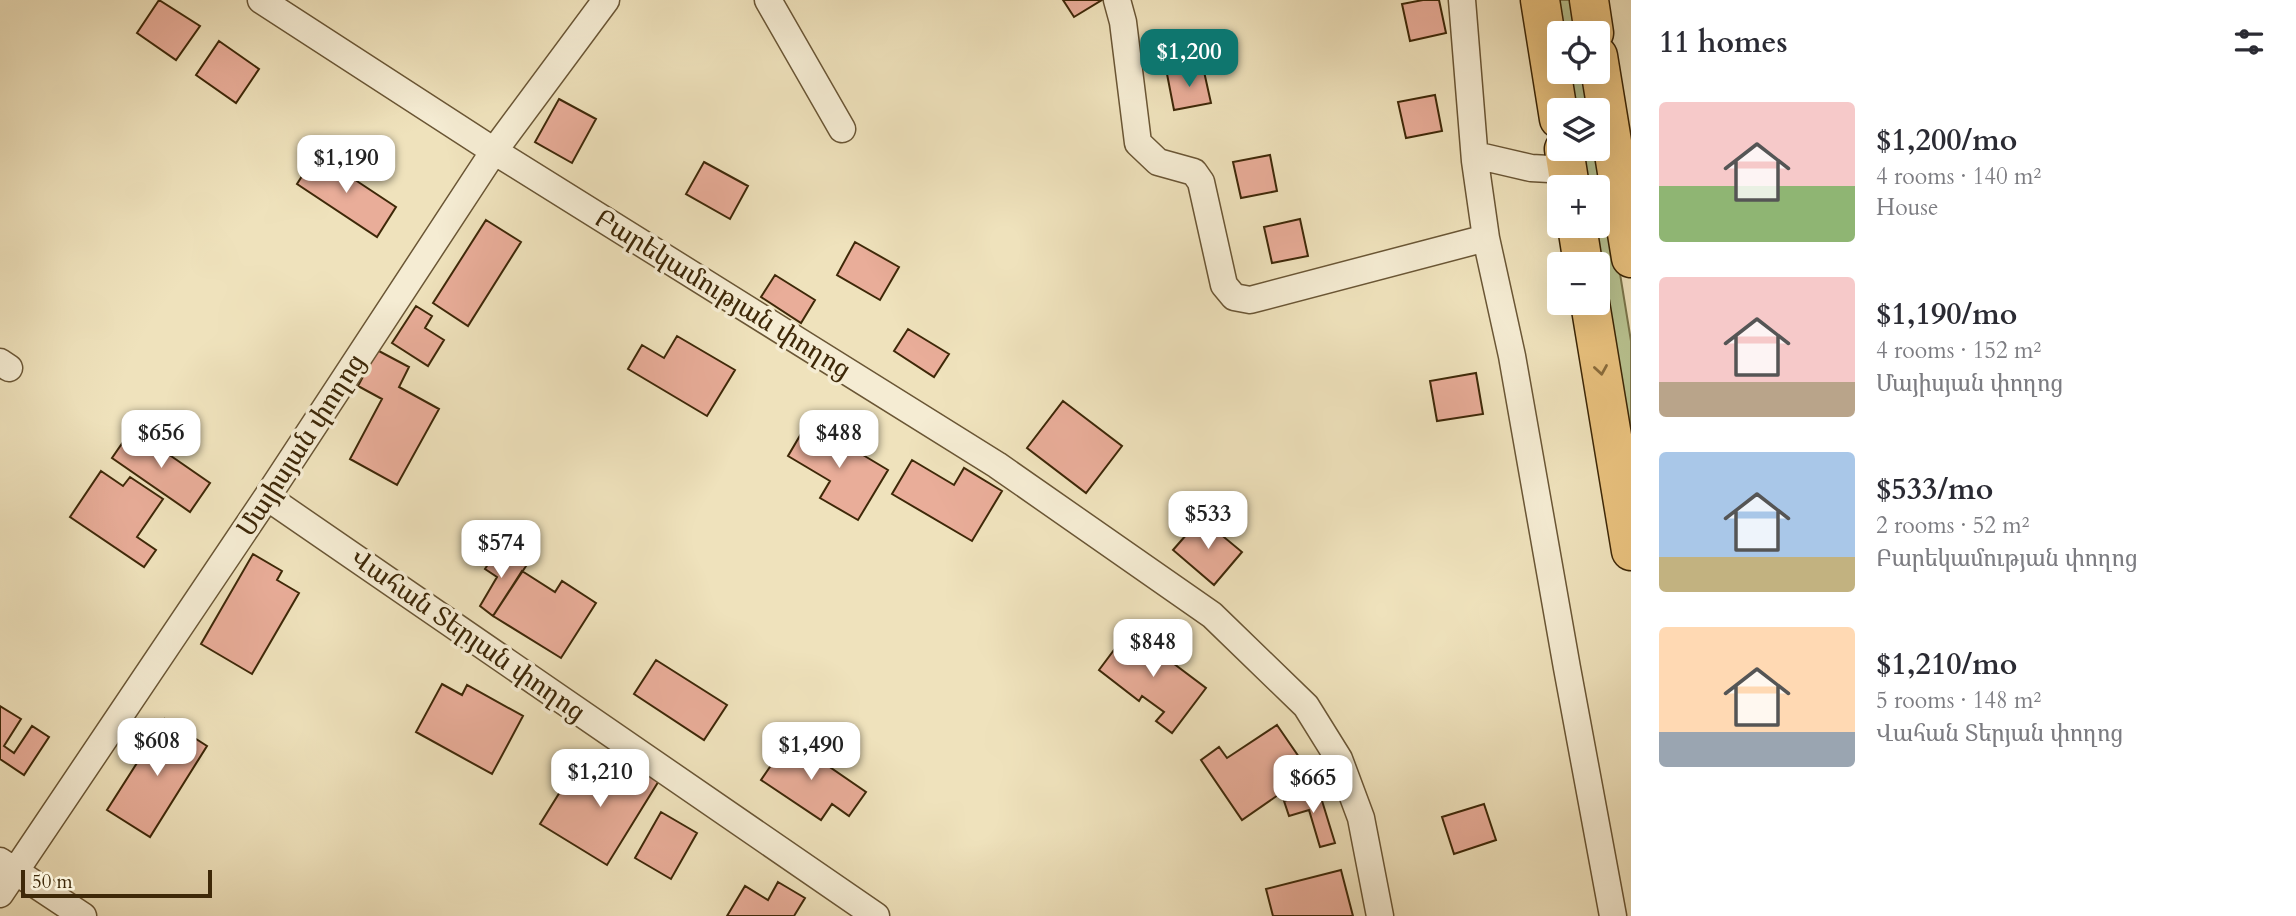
<!DOCTYPE html>
<meta charset="utf-8">
<style>
:root{--surface:#fff;--page:#f7f7f7;--text:#2b2b33;--muted:#7c7c81;--accent:#0f766e}
body{margin:0;font-family:Cardo,"Noto Serif Armenian",serif;background:var(--page);color:var(--text);height:100vh;display:flex;flex-direction:column;font-size:26px;white-space:nowrap}
*{box-sizing:border-box;margin:0}
p{font-size:23px;color:var(--muted)}
.icon{flex:none;width:38px;height:38px;fill:none;stroke:currentColor;stroke-width:2;stroke-linecap:round;stroke-linejoin:round}
.map{position:relative;flex:1;overflow:hidden}
.side{display:flex;flex-direction:column;background:var(--surface);width:665px}
.side>*{flex:none}
.buttons{position:absolute;left:1547px;top:21px;display:grid;gap:14px}
.buttons a{display:grid;place-items:center;width:63px;height:63px;border-radius:7px;background:var(--surface);box-shadow:0 7px 28px #0002;font-size:35px}
.scale{position:absolute;left:21px;bottom:18px;width:191px;box-sizing:border-box;padding-left:7px;border:4px solid #3e2808;border-top:0;font-size:19px;line-height:24px;white-space:nowrap;color:#3e2808;-webkit-text-stroke:5px #f5ecd3;paint-order:stroke}
.price{position:absolute;translate:-50% -60px;padding:0 16px;border-radius:14px;background:#fff;color:#222;font-size:23px;line-height:46px;filter:drop-shadow(0 2px 4px #0008)}
.price::after{content:'';position:absolute;left:50%;top:42px;width:21px;height:16px;margin-left:-10px;background:inherit;clip-path:polygon(0 0,100% 0,50% 100%)}
.price.current{background:var(--accent);color:#fff}
ul{padding:0;list-style:none}
li{display:flex;align-items:center;gap:21px;height:175px;padding:0 28px}
li span{display:grid;place-items:center;flex:none;width:196px;height:140px;border-radius:7px;color:#555}
li>.icon{margin-inline-start:auto}
span .icon{width:84px;height:84px;fill:#fffc;stroke-width:1}
li b{font-size:30px}
h2{display:flex;justify-content:space-between;align-items:center;height:84px;padding:0 28px;font-size:30px}
main{display:flex;flex:1;min-height:0}
.map>svg:first-child{display:block}
</style>
<main>
<div class="map">
<svg width="1631" height="916" viewBox="0 0 1631 916">
<rect width="100%" height="100%" fill="#efe2bc"/>
<filter id="stains"><feTurbulence type="fractalNoise" baseFrequency=".00286" numOctaves="4"/><feColorMatrix values="0 0 0 0 .2 0 0 0 0 .09 0 0 0 0 .02 0 0 0 .5 -.17"/></filter>
<radialGradient id="worn" r=".72"><stop offset=".6" stop-color="#630" stop-opacity="0"/><stop offset="1" stop-color="#630" stop-opacity=".3"/></radialGradient>
<path fill="#b9c391" stroke="#7c764c" stroke-width="2" d="M1556,0H1575L1580,33H1561Z
M1568,72H1587L1593,110H1574Z
M1598,139L1631,341V456L1593,226H1598V187H1587L1580,149H1598Z"/>
<path fill="#e9ad99" stroke="#3e2808" stroke-width="2" d="M159,0L200,26L176,60L137,33Z
M1063,0H1102L1074,17Z
M1423,0H1439L1446,33L1410,41L1402,4Z
M219,41L259,69L236,103L196,75Z
M1203,67L1211,103L1174,110L1167,74Z
M1435,95L1442,131L1406,138L1398,102Z
M559,99L596,119L572,163L535,142Z
M316,154L396,207L377,237L297,184Z
M1270,155L1277,191L1241,198L1233,162Z
M704,162L748,186L730,219L686,194Z
M1300,219L1308,256L1272,263L1264,227Z
M486,220L521,242L468,326L433,303Z
M855,242L899,267L880,300L837,275Z
M775,275L815,300L801,323L761,297Z
M416,306L432,316L425,328L444,340L428,366L392,343Z
M908,329L949,354L934,377L894,351Z
M677,336L735,370L707,416L628,369L642,345L664,358Z
M377,350L409,367L399,387L439,409L397,485L350,459L382,399L358,386Z
M1476,373L1483,414L1437,421L1430,381Z
M1063,401L1122,446L1086,493L1027,448Z
M808,422L888,470L858,520L820,498L830,481L788,456Z
M132,429L210,483L190,512L112,458Z
M912,460L954,485L964,468L1002,491L972,541L892,494Z
M101,471L123,486L130,477L163,499L137,537L156,550L144,567L70,517Z
M1201,518L1242,552L1214,585L1173,550Z
M498,549L526,566L493,616L480,606L497,577L485,569Z
M253,554L282,571L277,580L299,593L252,674L201,644Z
M522,571L555,592L562,581L596,603L561,658L493,616Z
M1129,630L1206,688L1172,733L1156,721L1164,712L1142,696L1139,701L1099,670Z
M656,660L727,705L704,740L634,694Z
M442,684L462,695L467,685L523,716L492,774L416,732Z
M0,706L21,719L4,746L14,753L32,726L49,737L24,775L0,759Z
M165,719L207,746L150,837L107,810Z
M1277,725L1310,773L1242,820L1201,760L1219,747L1227,758Z
M789,739L866,792L849,816L832,804L821,820L761,780Z
M627,759L660,779L607,865L540,824L578,763L612,784Z
M1319,791L1335,843L1320,847L1309,810L1289,816L1284,801Z
M1484,804L1496,840L1454,854L1442,817Z
M661,812L697,833L671,879L635,858Z
M1341,870L1353,916H1273L1266,889Z
M778,882L805,898L794,916H727L745,886L768,900Z"/>
<g fill="none" stroke-linecap="round" stroke-linejoin="round">
<g stroke="#6a5635" stroke-width="29">
<path id="minor" d="M261,0L494,151L997,465L1212,615L1306,706L1339,759L1361,818L1380,916
M768,0L842,129
M1117,0L1123,22L1138,143L1158,162L1194,172L1201,182L1224,285L1234,297L1250,300L1486,238L1512,356L1567,668L1613,916
M1462,0L1475,161L1486,238
M1475,155L1531,168L1568,170
M0,362L9,368
M267,497L876,916
M0,861L83,916
M0,894L267,497L494,151L606,0"/>
</g>
<g stroke="#3e2808" stroke-width="41">
<path id="highway" d="M1540,0L1559,119
M1589,0L1594,33
M1598,56L1631,258
M1564,149L1570,187
M1577,226L1583,264
M1590,303L1631,551"/>
</g>
<use href="#minor" stroke="#f5ecd3" stroke-width="26"/>
<use href="#highway" stroke="#e8c17e" stroke-width="38"/>
</g>
<defs><path id="oneway-chevron" d="M-2-3.5L2.5 0L-2 3.5" fill="none" stroke-width="1.6" stroke-linecap="round" stroke-linejoin="round" transform="scale(1.75)"/></defs>
<use stroke="#8a6d3d" href="#oneway-chevron" transform="translate(1601 370) rotate(81)"/>
<g text-anchor="middle" dominant-baseline="central" stroke-width="7" stroke-linejoin="round" paint-order="stroke">
<g font-size="26" fill="#3e2808" stroke="#f5ecd3">
<text transform="translate(723 294) rotate(32)">Բարեկամության փողոց</text>
<text transform="translate(301 445) rotate(-57)">Մայիսյան փողոց</text>
<text transform="translate(468 635) rotate(35)">Վահան Տերյան փողոց</text>
</g>
</g>
<rect width="100%" height="100%" filter="url(#stains)"/>
<rect width="100%" height="100%" fill="url(#worn)"/>
</svg>
<div class="buttons">
<a><svg class="icon" aria-label="locate" viewBox="0 0 24 24"><circle cx="12" cy="12" r="6"/><path d="M12 2v4M12 18v4M2 12h4M18 12h4"/></svg></a>
<a><svg class="icon" aria-label="layers" viewBox="0 0 24 24"><path d="M12 4l9 5-9 5-9-5zM3 14l9 5 9-5"/></svg></a>
<a>+</a>
<a>−</a>
</div>
<div class="scale">50 m</div>
<b class="price current" style="left:1189px;top:89px">$1,200</b>
<b class="price" style="left:346px;top:195px">$1,190</b>
<b class="price" style="left:161px;top:470px">$656</b>
<b class="price" style="left:839px;top:470px">$488</b>
<b class="price" style="left:1208px;top:551px">$533</b>
<b class="price" style="left:501px;top:580px">$574</b>
<b class="price" style="left:1153px;top:679px">$848</b>
<b class="price" style="left:157px;top:778px">$608</b>
<b class="price" style="left:811px;top:782px">$1,490</b>
<b class="price" style="left:600px;top:809px">$1,210</b>
<b class="price" style="left:1313px;top:815px">$665</b>
</div>
<section class="side">
<h2>11 homes<svg class="icon" aria-label="filters" viewBox="0 0 24 24"><path d="M4 7h16M4 17h16"/><circle cx="9" cy="7" r="2"/><circle cx="15" cy="17" r="2"/></svg></h2>
<ul>
<li><span style="background:linear-gradient(#f6c9c9 60%,#8fb573 0)"><svg class="icon" aria-label="home" viewBox="0 0 24 24"><path d="M3 11l9-7 9 7M6 9v11h12V9"/></svg></span><div><b>$1,200/mo</b><p>4 rooms · 140 m²</p><p>House</p></div></li>
<li><span style="background:linear-gradient(#f6c9c9 75%,#b9a48a 0)"><svg class="icon" aria-label="home" viewBox="0 0 24 24"><path d="M3 11l9-7 9 7M6 9v11h12V9"/></svg></span><div><b>$1,190/mo</b><p>4 rooms · 152 m²</p><p>Մայիսյան փողոց</p></div></li>
<li><span style="background:linear-gradient(#a9c7e8 75%,#c2b280 0)"><svg class="icon" aria-label="home" viewBox="0 0 24 24"><path d="M3 11l9-7 9 7M6 9v11h12V9"/></svg></span><div><b>$533/mo</b><p>2 rooms · 52 m²</p><p>Բարեկամության փողոց</p></div></li>
<li><span style="background:linear-gradient(#ffd9b3 75%,#9aa5b1 0)"><svg class="icon" aria-label="home" viewBox="0 0 24 24"><path d="M3 11l9-7 9 7M6 9v11h12V9"/></svg></span><div><b>$1,210/mo</b><p>5 rooms · 148 m²</p><p>Վահան Տերյան փողոց</p></div></li>
</ul>
</section>
</main>
